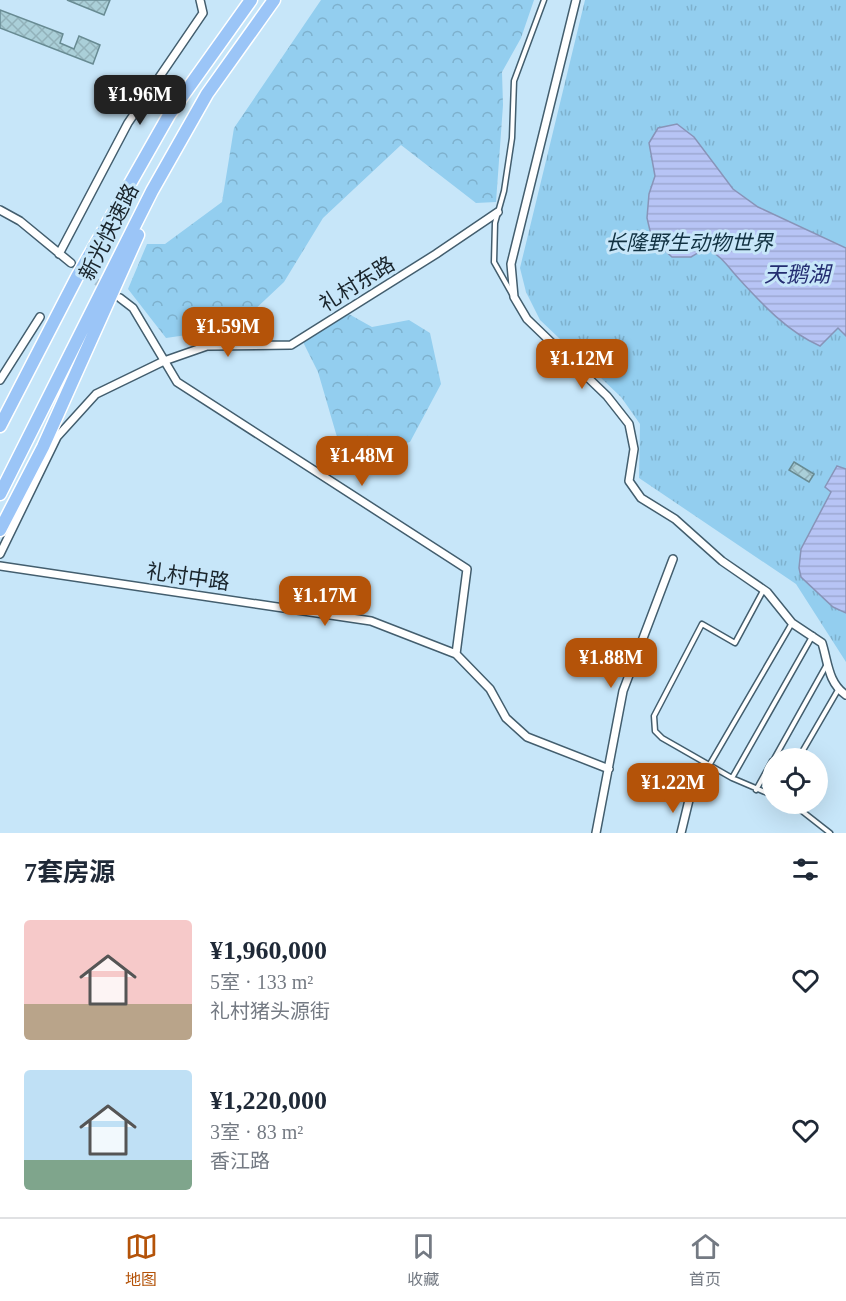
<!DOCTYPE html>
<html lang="zh">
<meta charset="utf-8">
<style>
:root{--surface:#fff;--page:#f6f6f7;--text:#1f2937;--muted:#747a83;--line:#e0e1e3;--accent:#b45309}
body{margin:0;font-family:"Times New Roman","Noto Sans SC",serif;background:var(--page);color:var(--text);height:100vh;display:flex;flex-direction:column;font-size:22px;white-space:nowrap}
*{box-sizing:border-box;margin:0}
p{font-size:20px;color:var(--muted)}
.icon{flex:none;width:33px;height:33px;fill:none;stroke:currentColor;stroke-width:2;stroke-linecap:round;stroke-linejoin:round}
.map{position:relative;height:833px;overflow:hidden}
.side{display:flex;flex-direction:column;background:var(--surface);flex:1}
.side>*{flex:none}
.fabs{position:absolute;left:762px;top:748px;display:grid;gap:12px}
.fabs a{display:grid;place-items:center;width:66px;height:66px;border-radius:50%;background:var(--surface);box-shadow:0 6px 24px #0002;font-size:30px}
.price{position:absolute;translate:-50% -51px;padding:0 14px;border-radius:12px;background:var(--accent);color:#fff;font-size:20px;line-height:39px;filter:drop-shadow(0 2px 3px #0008)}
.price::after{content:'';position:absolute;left:50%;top:36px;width:18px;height:14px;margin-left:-9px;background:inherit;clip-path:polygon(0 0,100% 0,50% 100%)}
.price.on{background:#222;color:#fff}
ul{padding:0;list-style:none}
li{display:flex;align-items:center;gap:18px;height:150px;padding:0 24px}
li span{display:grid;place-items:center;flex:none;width:168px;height:120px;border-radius:6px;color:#555}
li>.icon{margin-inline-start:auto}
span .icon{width:72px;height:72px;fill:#fffc;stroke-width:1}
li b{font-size:26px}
h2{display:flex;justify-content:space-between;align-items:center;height:72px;padding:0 24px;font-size:26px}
.menu{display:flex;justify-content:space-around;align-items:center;height:84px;border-top:2px solid var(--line);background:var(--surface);font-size:16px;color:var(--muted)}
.menu a{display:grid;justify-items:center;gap:3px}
.menu .on{color:var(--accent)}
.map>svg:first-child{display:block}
</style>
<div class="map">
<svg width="846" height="833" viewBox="0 0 846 833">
<defs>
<pattern id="forest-crowns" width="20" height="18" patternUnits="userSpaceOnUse" patternTransform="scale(1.5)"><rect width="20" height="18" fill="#93ceef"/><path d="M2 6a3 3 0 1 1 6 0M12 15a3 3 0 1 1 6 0" fill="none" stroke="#7eb1cd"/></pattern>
<pattern id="park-tufts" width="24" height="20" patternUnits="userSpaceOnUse" patternTransform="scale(1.5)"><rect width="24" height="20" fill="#93ceef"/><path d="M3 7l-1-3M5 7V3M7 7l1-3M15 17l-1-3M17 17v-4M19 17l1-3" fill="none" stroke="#7eb1cd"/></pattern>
<pattern id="water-rules" width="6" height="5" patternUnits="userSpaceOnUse" patternTransform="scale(1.5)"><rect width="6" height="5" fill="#b7c4f5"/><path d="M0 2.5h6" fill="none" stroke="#9da8d2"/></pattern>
<pattern id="building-cross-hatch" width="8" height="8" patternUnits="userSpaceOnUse" patternTransform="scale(1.5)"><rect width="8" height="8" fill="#aacfd8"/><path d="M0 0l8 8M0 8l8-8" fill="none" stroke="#92b2ba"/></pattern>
</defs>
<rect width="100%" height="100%" fill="#c7e6f9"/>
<path fill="url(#forest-crowns)" d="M321,0H534L521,38L502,72L503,105L496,202L476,203L401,145L323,218L284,282L235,328L166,338L128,289L147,244H165L222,202L234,128Z
M347,313L372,327L409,320L430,333L441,384L410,442L367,454L337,437L318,372L303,342Z"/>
<path fill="url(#park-tufts)" d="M585,0H846V662L796,584L639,478L640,424L621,397L540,320L526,292L520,268Z"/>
<path fill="url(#water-rules)" stroke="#8894b8" stroke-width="1.5" d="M677,124L694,137L733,189L758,207L846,248V336L838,328L820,346C788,332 763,305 740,280C727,266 724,258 706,248L691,257H672L652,239L647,218L649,194L655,176L649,143L658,128Z
M837,466L846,469V613L833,607L801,577L799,568L801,549L831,492L825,487Z"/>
<path fill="url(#building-cross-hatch)" stroke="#688b93" stroke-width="1.5" d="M67,0H110L104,15Z
M0,10L63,34L60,43L74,49L79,36L100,45L93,64L0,28Z
M794,462L814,474L809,482L789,470Z"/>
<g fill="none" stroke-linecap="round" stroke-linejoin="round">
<path stroke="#a4bfd0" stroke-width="7" stroke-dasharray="7 3.5" stroke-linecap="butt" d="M71,263L105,288"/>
<g stroke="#435e6e" stroke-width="7">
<path id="lane" d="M512,294L494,262L495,223L504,191L512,138L514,81L544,0
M763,591L735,643L702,624L654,716L655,731L662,738L732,778L772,795
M774,759L826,666
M798,759L838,690
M732,778L813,635
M756,790L772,761
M689,800L792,623
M793,804L830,833"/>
</g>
<g stroke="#435e6e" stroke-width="10">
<path id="street" d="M576,0L511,264L514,297L527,319L607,396L629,424L634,449L629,481L641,498L675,519L722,561L767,592L792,623L822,643C828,662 828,683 846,695
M0,210L20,221L71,263
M59,254L128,123L203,13L200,0
M120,298L133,308L177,382L467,569L456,654
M0,380L40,317
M0,554L57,437L96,394L164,361L207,346L291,345L436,254L498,212
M0,566L371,621L456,654L490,689L506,718L527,737L609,769
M596,833L623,691L673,559
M681,833L689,800"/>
</g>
<g stroke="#fff" stroke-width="15">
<path id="highway" d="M0,426L77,277L169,115L251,0
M0,494L152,191L207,94L274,0
M0,530L43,447L138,235"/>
</g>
<use href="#lane" stroke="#fff" stroke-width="4"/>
<use href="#street" stroke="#fff" stroke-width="7"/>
<use href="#highway" stroke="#9bc5f7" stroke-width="12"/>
</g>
<g text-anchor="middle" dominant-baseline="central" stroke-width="6" stroke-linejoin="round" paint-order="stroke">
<g font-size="21" fill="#19242b" stroke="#c7e6f9">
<text transform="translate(109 232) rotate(-63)">新光快速路</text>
<text transform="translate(357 284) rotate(-32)">礼村东路</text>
<text transform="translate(188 577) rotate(8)">礼村中路</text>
</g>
<g font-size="21" font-style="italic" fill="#113141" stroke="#c7e6f9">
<text x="689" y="243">长隆野生动物世界</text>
</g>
<g font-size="22" font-style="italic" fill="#242d71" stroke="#c7e6f9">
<text x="797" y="274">天鹅湖</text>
</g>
</g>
</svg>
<div class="fabs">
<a><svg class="icon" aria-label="locate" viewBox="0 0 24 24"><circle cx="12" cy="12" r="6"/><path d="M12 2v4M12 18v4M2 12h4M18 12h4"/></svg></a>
</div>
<b class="price on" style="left:140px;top:126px">¥1.96M</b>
<b class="price" style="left:228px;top:358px">¥1.59M</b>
<b class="price" style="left:582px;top:390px">¥1.12M</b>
<b class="price" style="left:362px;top:487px">¥1.48M</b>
<b class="price" style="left:325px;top:627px">¥1.17M</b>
<b class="price" style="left:611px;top:689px">¥1.88M</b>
<b class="price" style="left:673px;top:814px">¥1.22M</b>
</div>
<section class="side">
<h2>7套房源<svg class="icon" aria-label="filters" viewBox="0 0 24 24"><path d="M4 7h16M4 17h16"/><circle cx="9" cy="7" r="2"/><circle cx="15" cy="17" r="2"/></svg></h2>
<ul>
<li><span style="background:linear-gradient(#f6c9c9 70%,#b9a48a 0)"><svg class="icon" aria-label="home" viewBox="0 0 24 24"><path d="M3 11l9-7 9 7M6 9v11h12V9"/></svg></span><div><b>¥1,960,000</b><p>5室 · 133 m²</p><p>礼村猪头源街</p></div><svg class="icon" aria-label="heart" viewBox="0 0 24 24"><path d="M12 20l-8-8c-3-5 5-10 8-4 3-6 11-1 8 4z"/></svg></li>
<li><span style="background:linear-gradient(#bfe0f5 75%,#7fa58c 0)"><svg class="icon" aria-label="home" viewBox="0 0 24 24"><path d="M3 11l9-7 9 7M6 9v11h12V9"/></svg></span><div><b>¥1,220,000</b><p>3室 · 83 m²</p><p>香江路</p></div><svg class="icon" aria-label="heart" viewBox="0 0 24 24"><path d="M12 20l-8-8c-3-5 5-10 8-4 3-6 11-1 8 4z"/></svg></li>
</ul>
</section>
<nav class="menu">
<a class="on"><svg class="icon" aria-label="map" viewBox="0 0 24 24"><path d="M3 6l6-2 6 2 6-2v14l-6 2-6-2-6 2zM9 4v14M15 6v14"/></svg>地图</a>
<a><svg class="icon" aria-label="saved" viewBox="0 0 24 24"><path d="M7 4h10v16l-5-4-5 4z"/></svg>收藏</a>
<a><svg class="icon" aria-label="home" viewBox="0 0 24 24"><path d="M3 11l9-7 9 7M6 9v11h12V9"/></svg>首页</a>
</nav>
